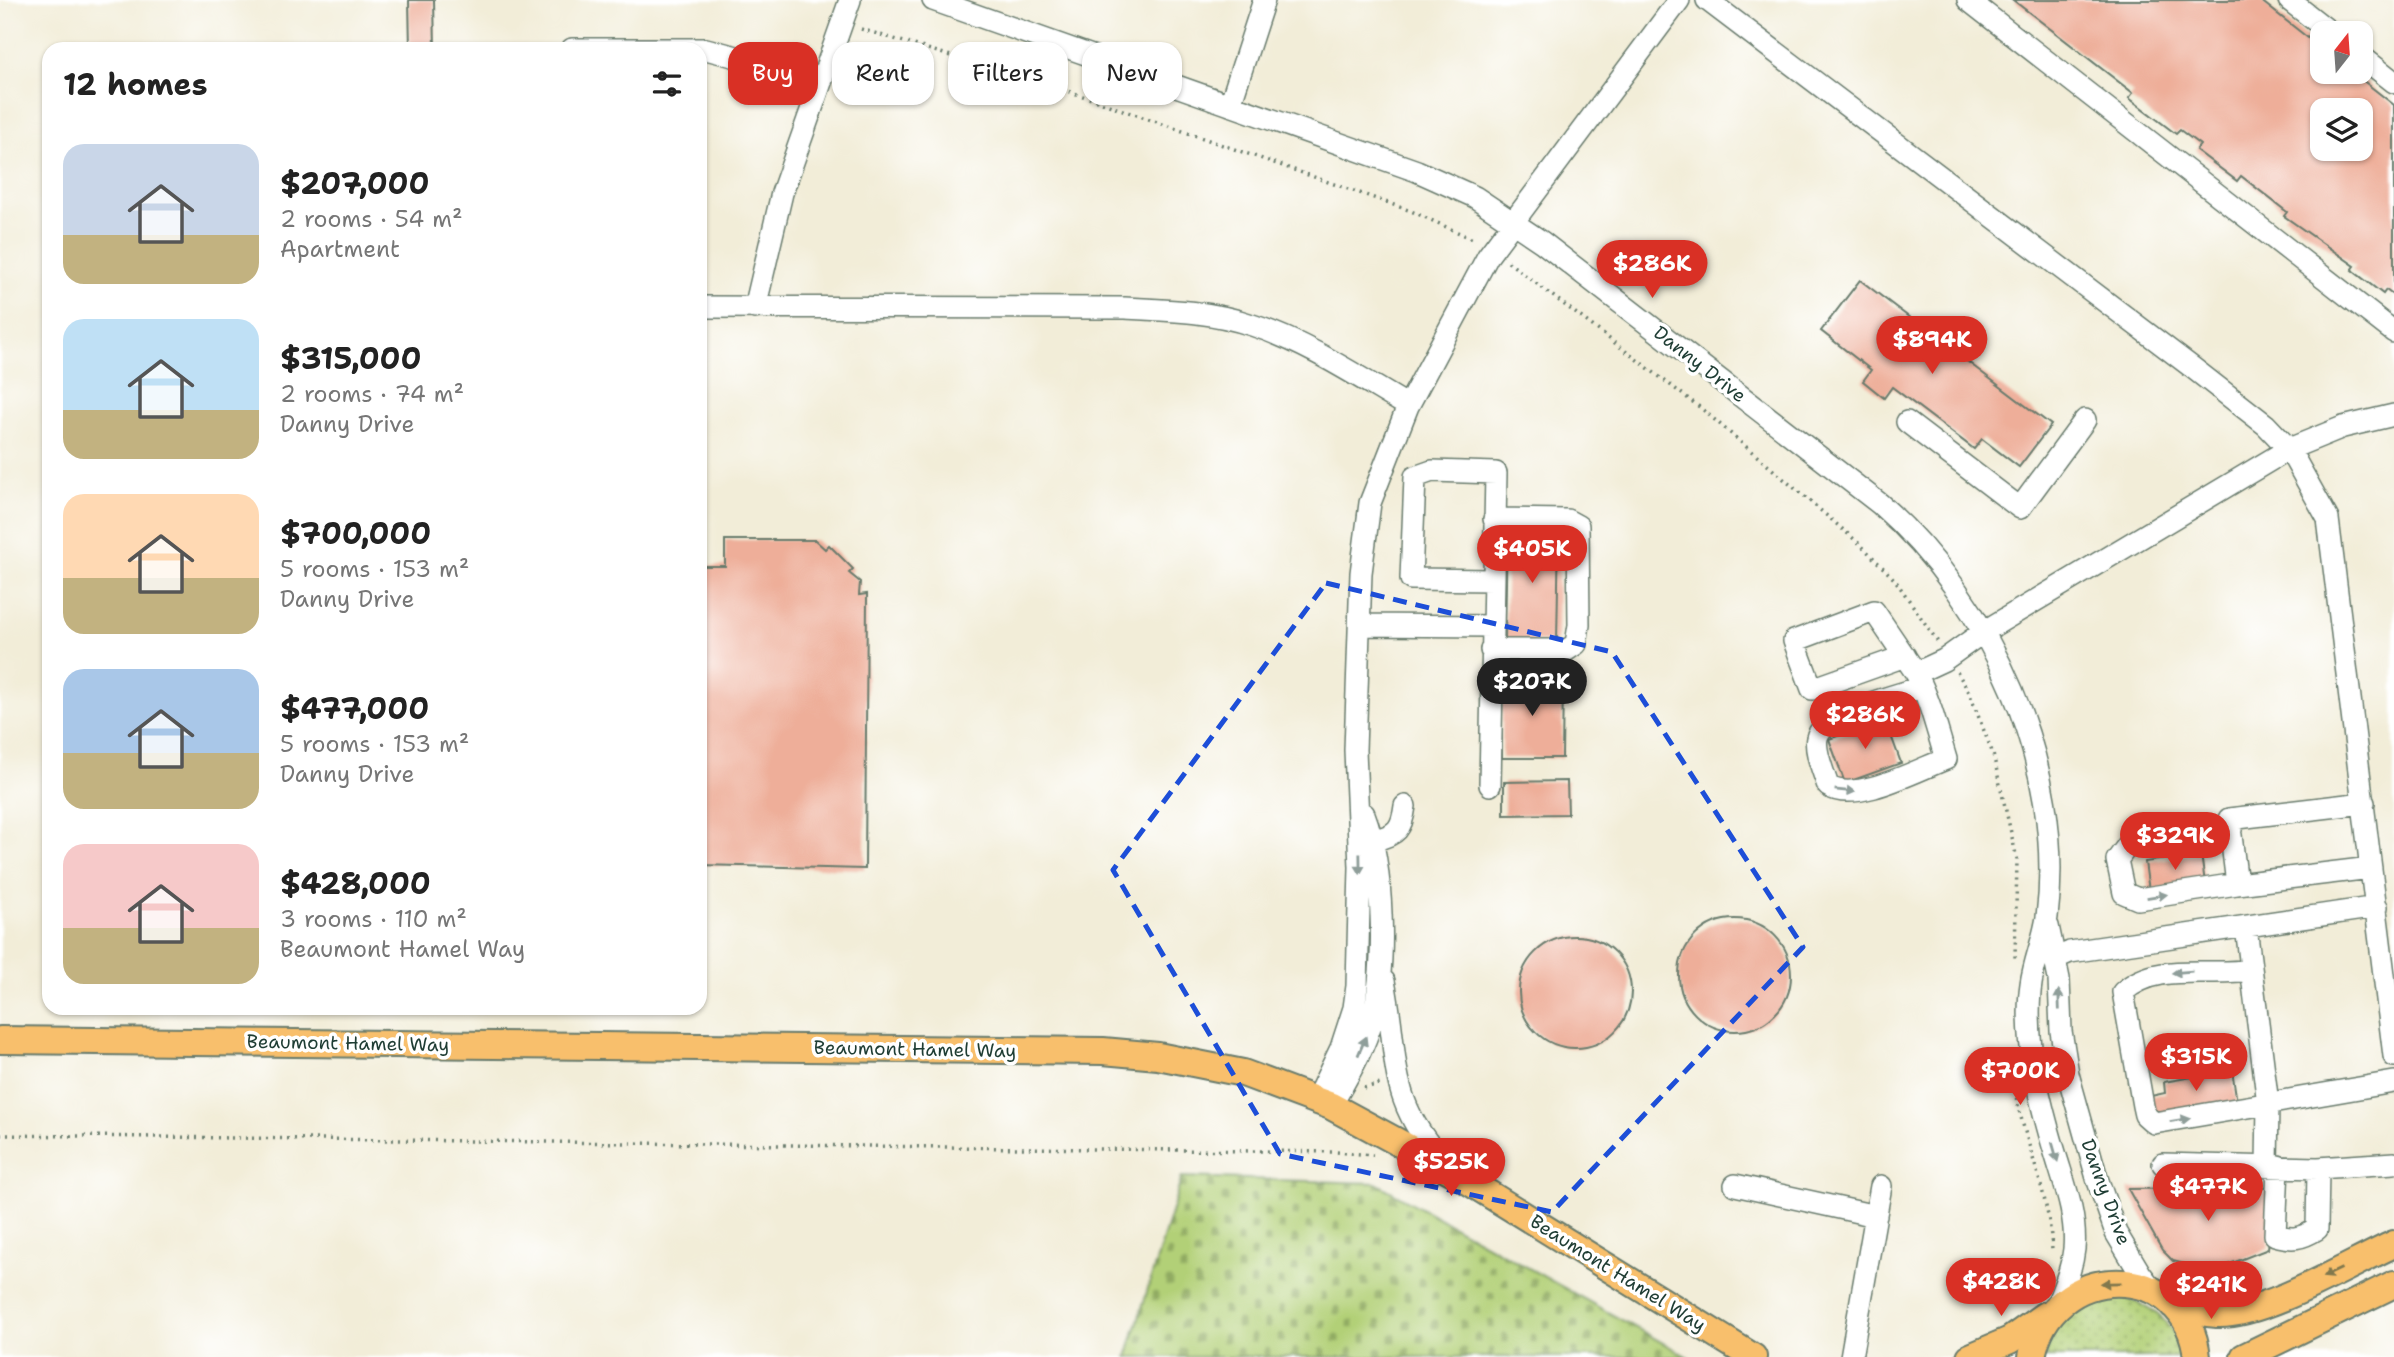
<!DOCTYPE html>
<meta charset="utf-8">
<style>
:root{--surface:#fff;--page:#f2f2f2;--text:#222;--muted:#767676;--accent:#d93025}
body{margin:0;font-family:"Shantell Sans",sans-serif;background:var(--page);color:var(--text);height:100vh;display:flex;flex-direction:column;font-size:26px;white-space:nowrap}
*{box-sizing:border-box;margin:0}
p{font-size:23px;color:var(--muted)}
.icon{flex:none;width:38px;height:38px;fill:none;stroke:currentColor;stroke-width:2;stroke-linecap:round;stroke-linejoin:round}
.map{position:relative;flex:1;overflow:hidden}
.details{position:absolute;left:42px;top:42px;width:665px;height:973px;display:flex;flex-direction:column;background:var(--surface);border-radius:21px;box-shadow:0 2px 5px #0004}
.details>*{flex:none}
.guide{position:absolute;left:728px;top:42px;width:665px;height:63px;display:flex;gap:14px}
.needle{width:46px;rotate:17deg}
.fabs{position:absolute;left:2310px;top:21px;display:grid;gap:14px}
.fabs a{display:grid;place-items:center;width:63px;height:63px;border-radius:14px;background:var(--surface);box-shadow:0 2px 5px #0004;font-size:35px}
.price{position:absolute;translate:-50% -60px;padding:0 16px;border-radius:24px;background:var(--accent);color:#fff;font-size:23px;line-height:46px;filter:drop-shadow(0 2px 4px #0008)}
.price::after{content:'';position:absolute;left:50%;top:42px;width:21px;height:16px;margin-left:-10px;background:inherit;clip-path:polygon(0 0,100% 0,50% 100%)}
.price.current{background:#222;color:#fff}
ul{padding:0;list-style:none}
li{display:flex;align-items:center;gap:21px;height:175px;padding:0 21px}
li span{display:grid;place-items:center;flex:none;width:196px;height:140px;border-radius:21px;color:#555}
li>.icon{margin-inline-start:auto}
span .icon{width:84px;height:84px;fill:#fffc;stroke-width:1}
li b{font-size:30px}
h2{display:flex;justify-content:space-between;align-items:center;height:84px;padding:0 21px;font-size:30px}
.pill{padding:0 24px;border-radius:21px;background:var(--surface);box-shadow:0 2px 5px #0004;font-size:24px;line-height:63px}
.pill.current{background:var(--accent);color:#fff}
.map>svg:first-child{display:block}
</style>
<div class="map">
<svg width="2394" height="1357" viewBox="0 0 2394 1357">
<defs>
<pattern id="grass-dots" width="8" height="8" patternUnits="userSpaceOnUse" patternTransform="scale(1.75)"><rect width="8" height="8" fill="#b2d077"/><path d="M2 2h.1M6 6h.1" fill="none" stroke="#90aa62" stroke-width="1.8" stroke-linecap="round"/></pattern>
<pattern id="cemetery-stones" width="16" height="16" patternUnits="userSpaceOnUse" patternTransform="scale(1.75)"><rect width="16" height="16" fill="#b2d077"/><path d="M2 7V4a2 2 0 0 1 4 0v3zM10 15v-3a2 2 0 0 1 4 0v3z" fill="#90aa62"/></pattern>
</defs>
<rect width="100%" height="100%" fill="#fff"/>
<filter id="ink" filterUnits="userSpaceOnUse"><feTurbulence type="fractalNoise" baseFrequency=".0143" numOctaves="2"/><feDisplacementMap in="SourceGraphic" scale="14" xChannelSelector="R" yChannelSelector="G"/><feConvolveMatrix kernelMatrix="1 2 1 2 8 2 1 2 1" color-interpolation-filters="sRGB"/></filter>
<filter id="wash" filterUnits="userSpaceOnUse"><feTurbulence type="fractalNoise" baseFrequency=".00686" numOctaves="4" result="noise"/><feDisplacementMap in="SourceGraphic" scale="28" xChannelSelector="R" yChannelSelector="G"/><feGaussianBlur stdDeviation="1.57" result="paint"/><feColorMatrix in="noise" values="0 0 0 0 0 0 0 0 0 0 0 0 0 0 0 0 0 1.4 0 .05"/><feComposite in="paint" operator="in"/></filter>
<g filter="url(#wash)">
<rect width="100%" height="100%" fill="#f2edd8"/>
<path fill="url(#grass-dots)" stroke="#688656" stroke-width="2" d="M2124,1298C2157,1308 2174,1324 2184,1357H2046C2052,1316 2085,1299 2124,1298Z"/>
<path fill="url(#cemetery-stones)" stroke="#688656" stroke-width="2" d="M1182,1177L1376,1183L1688,1357H1127Z"/>
<g id="blocks">
<path fill="#eeae99" fill-rule="evenodd" d="M409,0H434L435,49H410Z
M2013,0H2260L2322,49V72H2352L2394,105V296L2386,290L2383,294L2352,270L2355,266L2284,216L2287,212L2241,176L2237,181L2196,150L2200,145L2180,130L2176,134L2129,98L2133,93ZM2322,110H2361V149H2322Z
M1860,280L2051,425L2019,467L1982,439L1974,449L1892,387L1884,398L1863,381L1871,370L1821,331Z
M1507,528L1559,529L1557,642L1505,641Z
M725,540H815L825,549L829,545L853,569L849,573L860,582L859,595L867,594L865,869L700,865V566H725Z
M1502,678L1563,679L1562,758H1502Z
M1885,719L1901,763L1845,783L1829,739Z
M1567,781L1568,814L1504,815V782Z
M2201,854L2205,883L2149,891L2145,862Z
M1679 975a56 56 0 1 1 112 0a56 56 0 1 1-112 0Z
M1519 992a56 56 0 1 1 112 0a56 56 0 1 1-112 0Z
M2232,1070L2237,1102L2155,1116L2151,1096L2165,1093L2164,1082Z
M2274,1187L2268,1249L2212,1271L2173,1261L2162,1250L2128,1189Z"/>
</g>
</g>
<g filter="url(#ink)">
<use href="#blocks" fill-opacity="0" stroke="#697b6d" stroke-width="2"/>
<g fill="none" stroke-linecap="round" stroke-linejoin="round">
<g stroke="#697b6d" stroke-width="24">
<path id="minor" d="M933,0L1417,171L1475,197L1542,242L1880,504C1991,602 2066,766 2047,917C2044,939 2034,961 2031,984C2028,1004 2029,1027 2031,1047C2035,1084 2045,1120 2056,1156C2065,1186 2077,1217 2074,1249C2072,1269 2064,1286 2057,1305
M1707,0L2193,368L2266,425L2289,449L2328,519L2394,1056
M1968,0L2394,332
M2289,0L2331,33
M572,49H706L756,62L755,68
M2361,56L2394,82
M1230,105L1264,0
M700,307L1125,308C1168,310 1211,311 1252,325C1308,343 1358,377 1408,406
M755,308L782,193L850,0
M1907,422L2020,508L2085,420
M1360,625L1492,626
M1491,650H1567L1576,644L1579,625L1578,526L1567,520L1494,519
M1905,656L1812,689L1794,641L1874,611L1916,673L1944,660L1983,632L2289,449L2343,427L2394,415
M1916,673C1930,700 1937,730 1946,759C1917,770 1855,804 1828,786C1824,773 1814,751 1817,738C1822,713 1898,695 1922,687
M1490,785L1496,473L1432,471L1415,477L1411,579L1493,580
M2364,803L2229,819L2237,884L2371,868
M2231,830L2128,845L2117,860L2124,893L2138,899L2237,884
M1374,840C1397,835 1402,829 1405,806
M2048,926L2059,979L2061,1031L2068,1074L2097,1178L2116,1233L2140,1273L2156,1294
M2246,927L2268,1104L2267,1165
M2054,959L2070,952L2377,907
M2250,970C2208,977 2157,961 2123,992L2143,1106L2145,1115L2154,1123L2394,1082
M1384,981C1400,1061 1385,1100 1446,1164
M1316,1100L1341,1048L1354,1008L1357,986L1360,867L1355,750L1361,573L1370,503L1408,406L1488,256L1679,0
M1331,1106C1346,1079 1364,1050 1372,1020C1387,965 1384,866 1364,814
M2163,1164L2318,1168L2394,1163
M2278,1166L2275,1235C2292,1240 2301,1239 2317,1229L2318,1168
M1735,1185L1876,1216
M1851,1357L1881,1186"/>
</g>
<g stroke="#697b6d" stroke-width="30">
<path id="major" d="M0,1040L1103,1051L1158,1056L1243,1073L1331,1106L1455,1173L1753,1357
M2173,1305C2188,1309 2205,1314 2220,1314C2267,1314 2350,1264 2394,1244
M1970,1357L2010,1340L2045,1315
M2032,1357C2049,1258 2187,1258 2197,1357
M2244,1357L2394,1284"/>
</g>
<path stroke="#697b6d" stroke-width="3.5" stroke-dasharray="2 5" stroke-linecap="butt" d="M861,29L1077,94L1411,211L1475,240
M1508,262L1702,409L1861,545L1895,580L1938,642
M1957,672L1969,692L1993,754L2017,859L2015,958
M2011,1063C2016,1128 2051,1188 2052,1254
M1364,1088L1380,1084
M0,1135L1336,1152L1373,1155
M2034,1295L2046,1274"/>
<use href="#minor" stroke="#fff" stroke-width="21"/>
<use href="#major" stroke="#f8bf6c" stroke-width="26"/>
</g>
<defs><path id="oneway-solid" d="M-6-.8H1V-3.2L6.5 0L1 3.2V.8H-6Z" transform="scale(1.75)"/></defs>
<g fill="#8f9e9a">
<use href="#oneway-solid" transform="translate(1845 791) rotate(6)"/>
<use href="#oneway-solid" transform="translate(1360 864) rotate(89)"/>
<use href="#oneway-solid" transform="translate(2157 896) rotate(-9)"/>
<use href="#oneway-solid" transform="translate(2182 972) rotate(175)"/>
<use href="#oneway-solid" transform="translate(2059 1000) rotate(-92)"/>
<use href="#oneway-solid" transform="translate(1362 1046) rotate(-67)"/>
<use href="#oneway-solid" transform="translate(2180 1120) rotate(-9)"/>
<use href="#oneway-solid" transform="translate(2055 1152) rotate(74)"/>
</g>
<g fill="#81784d">
<use href="#oneway-solid" transform="translate(2332 1273) rotate(155)"/>
<use href="#oneway-solid" transform="translate(2111 1283) rotate(179)"/>
</g>
</g>
<path fill="none" stroke="#1d4ed8" stroke-width="5" stroke-dasharray="14 9" stroke-linejoin="round" d="M1326,583L1612,652L1803,947L1552,1212L1280,1154L1113,870Z"/>
<g text-anchor="middle" dominant-baseline="central" stroke-width="7" stroke-linejoin="round" paint-order="stroke">
<g font-size="19" fill="#1f3d34" stroke="#fff">
<text transform="translate(1700 364) rotate(38)">Danny Drive</text>
<text transform="translate(348 1043) rotate(1)">Beaumont Hamel Way</text>
<text transform="translate(915 1049) rotate(1)">Beaumont Hamel Way</text>
<text transform="translate(2106 1192) rotate(70)">Danny Drive</text>
<text transform="translate(1618 1273) rotate(32)">Beaumont Hamel Way</text>
</g>
</g>
</svg>
<div class="fabs">
<a><svg class="needle" viewBox="-14 -14 28 28"><path d="M0-13l5 13h-10z" fill="#e53935"/><path d="M0 13l5-13h-10z" fill="#767676"/></svg></a>
<a><svg class="icon" aria-label="layers" viewBox="0 0 24 24"><path d="M12 4l9 5-9 5-9-5zM3 14l9 5 9-5"/></svg></a>
</div>
<b class="price" style="left:1652px;top:300px">$286K</b>
<b class="price" style="left:1932px;top:376px">$894K</b>
<b class="price" style="left:1532px;top:585px">$405K</b>
<b class="price current" style="left:1532px;top:718px">$207K</b>
<b class="price" style="left:1865px;top:751px">$286K</b>
<b class="price" style="left:2175px;top:872px">$329K</b>
<b class="price" style="left:2196px;top:1093px">$315K</b>
<b class="price" style="left:2020px;top:1107px">$700K</b>
<b class="price" style="left:1451px;top:1198px">$525K</b>
<b class="price" style="left:2208px;top:1223px">$477K</b>
<b class="price" style="left:2001px;top:1318px">$428K</b>
<b class="price" style="left:2211px;top:1321px">$241K</b>
<div class="guide">
<a class="pill current">Buy</a>
<a class="pill">Rent</a>
<a class="pill">Filters</a>
<a class="pill">New</a>
</div>
<section class="details">
<h2>12 homes<svg class="icon" aria-label="filters" viewBox="0 0 24 24"><path d="M4 7h16M4 17h16"/><circle cx="9" cy="7" r="2"/><circle cx="15" cy="17" r="2"/></svg></h2>
<ul>
<li><span style="background:linear-gradient(#c9d6e8 65%,#c2b280 0)"><svg class="icon" aria-label="home" viewBox="0 0 24 24"><path d="M3 11l9-7 9 7M6 9v11h12V9"/></svg></span><div><b>$207,000</b><p>2 rooms · 54 m²</p><p>Apartment</p></div></li>
<li><span style="background:linear-gradient(#bfe0f5 65%,#c2b280 0)"><svg class="icon" aria-label="home" viewBox="0 0 24 24"><path d="M3 11l9-7 9 7M6 9v11h12V9"/></svg></span><div><b>$315,000</b><p>2 rooms · 74 m²</p><p>Danny Drive</p></div></li>
<li><span style="background:linear-gradient(#ffd9b3 60%,#c2b280 0)"><svg class="icon" aria-label="home" viewBox="0 0 24 24"><path d="M3 11l9-7 9 7M6 9v11h12V9"/></svg></span><div><b>$700,000</b><p>5 rooms · 153 m²</p><p>Danny Drive</p></div></li>
<li><span style="background:linear-gradient(#a9c7e8 60%,#c2b280 0)"><svg class="icon" aria-label="home" viewBox="0 0 24 24"><path d="M3 11l9-7 9 7M6 9v11h12V9"/></svg></span><div><b>$477,000</b><p>5 rooms · 153 m²</p><p>Danny Drive</p></div></li>
<li><span style="background:linear-gradient(#f6c9c9 60%,#c2b280 0)"><svg class="icon" aria-label="home" viewBox="0 0 24 24"><path d="M3 11l9-7 9 7M6 9v11h12V9"/></svg></span><div><b>$428,000</b><p>3 rooms · 110 m²</p><p>Beaumont Hamel Way</p></div></li>
</ul>
</section>
</div>
